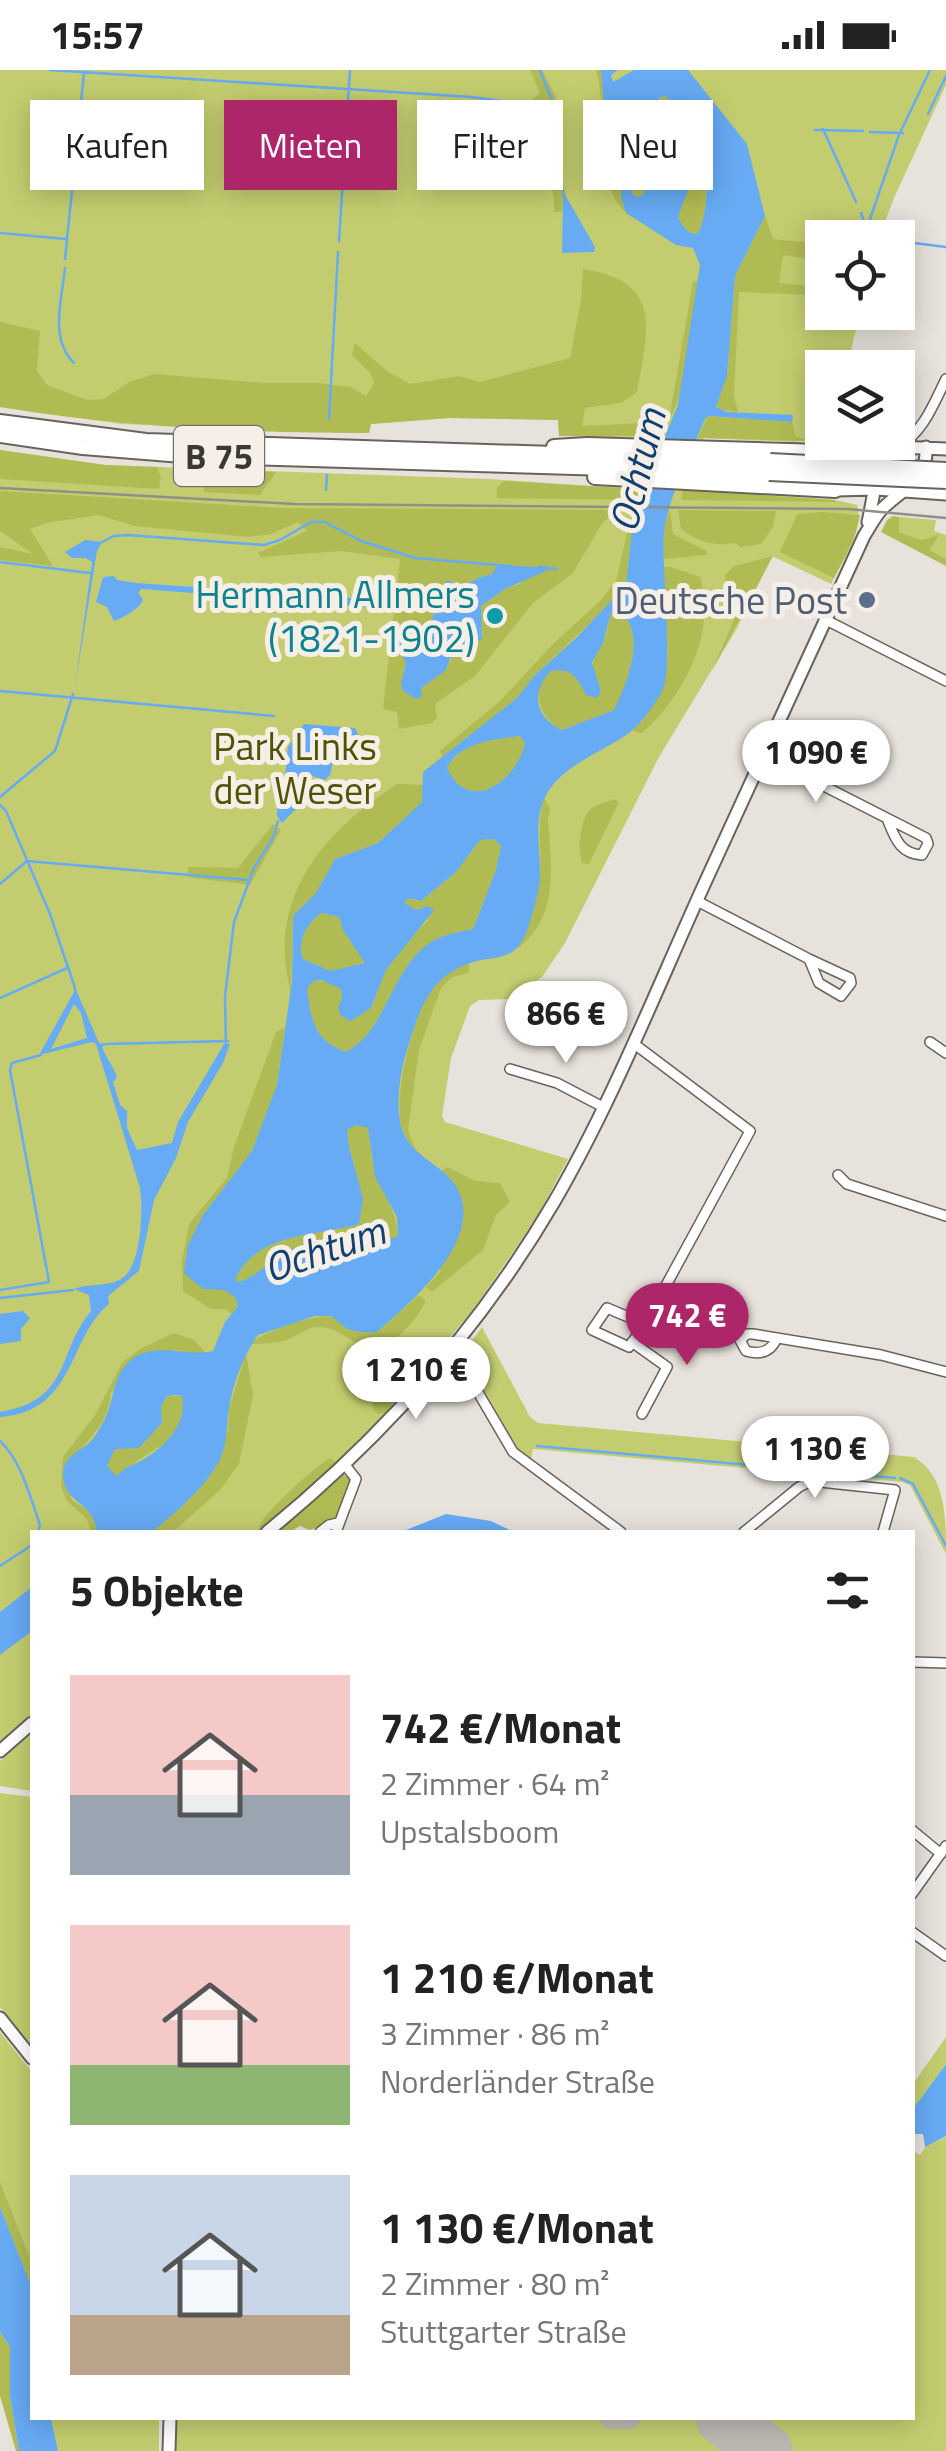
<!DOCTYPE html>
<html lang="de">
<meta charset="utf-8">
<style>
:root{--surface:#fff;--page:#f6f6f6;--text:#222;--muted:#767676;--accent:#ad266a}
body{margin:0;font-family:"Titillium Web",sans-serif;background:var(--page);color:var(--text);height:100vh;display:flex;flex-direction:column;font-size:38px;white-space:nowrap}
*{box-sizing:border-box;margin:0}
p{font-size:32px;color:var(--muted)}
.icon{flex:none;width:55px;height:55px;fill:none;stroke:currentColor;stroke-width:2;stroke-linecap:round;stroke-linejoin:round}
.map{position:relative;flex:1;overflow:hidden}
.panel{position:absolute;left:30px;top:1460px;width:885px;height:890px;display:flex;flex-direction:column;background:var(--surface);border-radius:0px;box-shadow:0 5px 25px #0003}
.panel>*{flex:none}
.hud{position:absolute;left:30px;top:30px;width:888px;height:90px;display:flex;gap:20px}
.controls{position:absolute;left:805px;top:150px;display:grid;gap:20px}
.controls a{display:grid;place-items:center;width:110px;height:110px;border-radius:0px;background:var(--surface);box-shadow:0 5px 25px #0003;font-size:50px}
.price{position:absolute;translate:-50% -85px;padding:0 22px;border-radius:35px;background:#fff;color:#222;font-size:32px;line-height:65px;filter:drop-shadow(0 2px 5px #0008)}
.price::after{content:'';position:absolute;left:50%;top:60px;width:30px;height:22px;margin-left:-15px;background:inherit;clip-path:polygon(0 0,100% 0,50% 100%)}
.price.active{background:var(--accent);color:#fff}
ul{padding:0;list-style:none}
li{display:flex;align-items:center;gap:30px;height:250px;padding:0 40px}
li span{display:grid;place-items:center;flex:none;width:280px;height:200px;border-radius:0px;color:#555}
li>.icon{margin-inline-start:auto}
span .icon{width:120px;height:120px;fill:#fffc;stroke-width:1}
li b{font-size:42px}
h2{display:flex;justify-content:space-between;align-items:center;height:120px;padding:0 40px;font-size:42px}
.tag{padding:0 35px;border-radius:0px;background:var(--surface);box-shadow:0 5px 25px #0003;font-size:35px;line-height:90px}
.tag.active{background:var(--accent);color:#fff}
.status{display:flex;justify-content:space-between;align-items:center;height:70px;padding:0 50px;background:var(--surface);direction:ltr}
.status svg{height:28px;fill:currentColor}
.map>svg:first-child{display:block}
</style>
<div class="status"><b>15:57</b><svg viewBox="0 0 49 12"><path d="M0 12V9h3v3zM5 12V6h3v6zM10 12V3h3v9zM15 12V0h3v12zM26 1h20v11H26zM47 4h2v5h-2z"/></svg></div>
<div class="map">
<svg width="946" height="2381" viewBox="0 0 946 2381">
<rect width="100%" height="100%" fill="#e7e2db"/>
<path fill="#c3cd6f" d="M0,0H946V15L894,128L879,167L822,168V242L860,243L847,297L822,298V368L795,372L704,368L684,419L835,430L857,435C865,460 842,492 831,514L772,486L736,560L659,687L565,873L542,907L508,929L479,930L470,936L451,988L442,1046L445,1052L568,1089L537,1147L473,1240L343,1392L262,1462H32V1647L0,1674V380L105,395L489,409L633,419L654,368L559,366L558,350L449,348L371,354L369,363H351L122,354L0,337Z
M899,447L936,450L934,461L946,465V489L930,480L938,467L922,470L899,462Z
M482,1257L530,1347L538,1353L914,1387C946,1406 946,1448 946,1484L910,1415L902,1412L533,1379L531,1389L518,1380L463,1283Z
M32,1663V1721L0,1716V1691Z
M0,1723L32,1727V1976L0,1937Z
M0,1962L32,2002V2218L0,2137Z
M946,1967V1994L916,2035H912L913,2014Z
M946,2067V2381H176L177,2348H912L913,2080L920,2085L926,2076Z
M51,2348H159V2381H58Z"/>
<path fill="#b1bb54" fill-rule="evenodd" d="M530,0H542L556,27L554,87L567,128L563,130L562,141L554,142V128L543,86L542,48L531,39L529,32L540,23Z
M596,0H601L604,11V86L622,114L621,127L626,143C586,100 611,51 596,0Z
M665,26C701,59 717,115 699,162L694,164L687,161L678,148L675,63L656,37L659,28Z
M617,70L629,74L645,115L644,124L637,128L632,123L629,106L613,78Z
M765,146L773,169L822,174V191L783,185L779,213L817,217L814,225L739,222L734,326L738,342L718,339L716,333L727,306L735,206Z
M583,199C664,211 648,260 637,322L621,333L585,338L582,356L642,353L644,366H559L558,350L449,348L371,354L369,363C245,363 122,357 0,337V252L40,261L37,301L47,315L87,330L104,329L129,312L154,304L265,313H317L350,317L366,326L374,313L370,303L352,285L355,273L387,301L410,314L459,306L480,312L570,288L581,230Z
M698,210C692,255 692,310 669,350L693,212Z
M708,346L792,352L796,367L812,371L697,368Z
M0,380L105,395L157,397L161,407L159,419L0,409Z
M224,400L276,402L260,425L204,422V413Z
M504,411L642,419L638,430L497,428V417Z
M683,420L835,430L836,432L681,430Z
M0,421L281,438L616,440L601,455L573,503L533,533L475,606L435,634L437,647L432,653L399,659L397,642L383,639L400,489L342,481L261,487L258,483L307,461L298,452L271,464L248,467L135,456L99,445L46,453L30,459L53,496L0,490V477L33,484L0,461ZM492,504L522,513L505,519L481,536L479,548L483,564L473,575L460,578L452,585L450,592L421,618V626L403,603L406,593L399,567L430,554L443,525V515L454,512L462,517L478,508Z
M670,440L673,464L707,481V485L662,489L664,457Z
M678,440L776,441L773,457L761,474L741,477L735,473C713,477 699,472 681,459Z
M822,442L860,445L854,468L834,508L780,482L797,444Z
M893,446L899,447V462L922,470L939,465L930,480L946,489V496L881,462L887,450Z
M632,458L626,515L617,527L534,606L517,628L442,687L440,681L500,631L553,574L600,531L616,511L627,463Z
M773,486L712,601L734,550L735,538L727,530L725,505L734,496Z
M662,497H671L700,507C717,563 684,626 642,663L632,661L648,644L668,585Z
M617,541C649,560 627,613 615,640L562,660C525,642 533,583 575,604L581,614L598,611C587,592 596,587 604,570C608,561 608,552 611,543Z
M520,666L525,673C517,713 468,745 447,698C458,673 496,669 520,666Z
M397,714L423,715L422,732L378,773L335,789L316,824L293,846L291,923C265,829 323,762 397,714Z
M544,727L550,739L548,749C551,796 560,845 518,878C529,858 537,831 540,808C542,781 536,754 544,727Z
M614,729L619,732L589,794L582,793C577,782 580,746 592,738C597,734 608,732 614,729Z
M273,754L281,760L250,815L187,807L188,797L238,798Z
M494,769L501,776L496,800L473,859C463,861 451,863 441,867C391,888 391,958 346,982C314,970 311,950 306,919L313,910L332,913L341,919L342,928L371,938C378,926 379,912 386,900C393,889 418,859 428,851V836L416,840L403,833L408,828L421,831L456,802L480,770Z
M321,843L339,847L348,868L366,893L330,901L303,889C297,871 306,854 321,843Z
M469,894V902L451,908L441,918L419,980L408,1060L416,1081C410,1073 403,1065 401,1054C394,1020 414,939 436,912C444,902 457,897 469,894Z
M285,957L277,1015L261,1064L252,1081L203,1145L188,1176L203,1219H224L236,1227L238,1235L232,1244L226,1239H211L183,1221L182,1191L189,1154L227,1108L234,1077L276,962Z
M356,1055L368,1057C371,1068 370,1079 372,1090C379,1117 397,1138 398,1166C382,1176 323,1169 297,1177C275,1184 258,1209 238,1213L235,1208C255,1171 299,1163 336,1161L363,1128L349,1077L347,1059Z
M447,1097L475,1111L500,1113L510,1132L496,1145L483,1180L432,1222L426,1217L440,1202L451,1109L441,1101Z
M419,1225L426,1231C412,1256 391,1283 360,1273C343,1268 337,1257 318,1257C307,1257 299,1265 289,1269C278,1273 262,1274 251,1274C259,1263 319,1242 332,1247C337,1249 341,1255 345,1257C355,1263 366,1262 377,1262Z
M174,1263L194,1270L206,1283L198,1285L173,1280L111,1322C109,1358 81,1374 62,1402L72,1430L90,1442L98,1462H91L87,1449L67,1431L61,1416L63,1387L95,1345L122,1293L140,1279Z
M439,1267L445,1273L385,1343L378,1344L374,1340L370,1322L374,1321L378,1325L388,1311L396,1316L405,1300Z
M246,1283L253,1325L239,1394L220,1420L173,1462H152L190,1429L228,1361L229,1339Z
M167,1326H182C186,1344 177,1356 170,1372C150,1380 133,1395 116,1407L107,1396L115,1379L142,1373L162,1354L161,1337Z
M330,1388L338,1393L262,1462H257C260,1444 312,1400 330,1388Z
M343,1404L352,1411L336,1449L310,1460L300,1456L289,1462H276Z
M0,2112L32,2194V2218L0,2137Z
M0,2262L10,2277V2326L19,2381H16L0,2326Z"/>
<path fill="#66abf4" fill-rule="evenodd" d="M601,0H618L611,5L613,12L634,0H688L747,74L765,146L735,206L727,306L716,337L727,342L793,345L792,352L708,346L705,349C693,377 666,434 664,463C661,498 674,599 662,621C654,636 643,652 629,663C600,684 556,697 543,732C534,755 541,784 540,808C539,823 534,837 530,852C527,861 523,873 516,879C506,888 493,888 481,890C433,901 421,933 408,977C400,1001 393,1043 405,1066C417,1089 447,1097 458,1120C484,1171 410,1233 377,1262H360L347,1259L331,1246H315L258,1265C243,1286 233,1313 229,1339C226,1357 228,1376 218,1393C202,1421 176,1442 152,1462H98C95,1456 94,1447 89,1442C78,1430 64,1425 63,1406C62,1387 79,1382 90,1372C95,1367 100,1358 103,1352C116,1330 111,1300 137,1286C161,1273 189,1287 213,1281L225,1252L238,1236L235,1227L224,1220L203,1219L184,1203L188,1175L203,1145L252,1081L277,1015L292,911L293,846L316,823L335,789L378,773L422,732L423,702L517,628L534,606L578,566L626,515L634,441L678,335L700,195L693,178L676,175L626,143L621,127L622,114L604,86L606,57ZM665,26C701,59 717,115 699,162L694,164L687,161L678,148C684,122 709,96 686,71C676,61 666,55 657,42L659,28ZM617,70L629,74C633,90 645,109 644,124L637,127L632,123L629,106L613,78ZM617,541C649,560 627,613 614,640L562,660C535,647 530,622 551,601C572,597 578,609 586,625L597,628L601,621L592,592L603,573L611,543ZM520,666L525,673C517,711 469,746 447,698C458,673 496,669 520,666ZM494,769L501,776L496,800L473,859C463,861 451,863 441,867C391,888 391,958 346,982C314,970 311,950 307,919L313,911L321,910L341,919L342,928L338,938L341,946L351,951L371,938L386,900L434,840L428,836L416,840L404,833L409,828L421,831L456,802L480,770ZM321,843L339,847L343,860L365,893L330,901L303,889C297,871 306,854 321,843ZM356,1055L368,1058L375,1107L397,1147L398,1166C383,1175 322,1170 297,1177C274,1183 257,1210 237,1212L236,1207C261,1161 316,1167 359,1154L363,1128L349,1077L347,1060ZM176,1325L182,1326C189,1360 154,1387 126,1398L116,1406L107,1396L115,1379L139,1378L162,1353L161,1337L167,1326Z
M567,128L595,177L594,182L562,183L563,129Z
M85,470L102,472L97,481L75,616L92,492L86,488H72L65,482Z
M498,495L552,498L505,519L481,536L482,569L460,578L452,585L445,601L421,618L422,626L416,629L403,621L401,613L406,593L398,577L399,567L430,554L447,510L462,517L478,508L492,504Z
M114,506L117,510L136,513L380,530L384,534L383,538L369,537L142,519L138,522L143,530C139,539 123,548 114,551L107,537L96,532L103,507Z
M304,654L355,658L359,666L347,689L333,691L330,705L325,710L306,704L312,717L303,721L298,737L282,753L277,746L278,719L285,707L288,677Z
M74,915L99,973L107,974L102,977C106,988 113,995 117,1007L113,1012L120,1035L127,1041V1058L137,1080L172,1073L178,1052L224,974H230L223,993L188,1052L176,1088L154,1130L139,1201L108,1226L109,1234C68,1267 76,1342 0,1347V1342C72,1330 56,1283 91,1241L89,1225L74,1219C89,1213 108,1217 121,1209C142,1197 143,1140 140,1118L96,974L92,972L39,985L74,922ZM74,934L81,943L87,968L51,979Z
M23,1241L30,1248L21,1259V1271L0,1274V1244Z
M446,1444L491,1451L514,1462H401Z
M32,1517V1561L0,1585V1542Z
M946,1994V2066L925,2077L923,2064H913V2035H916Z
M0,2137L32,2218V2348H51L58,2381H19L10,2326V2277L0,2262Z"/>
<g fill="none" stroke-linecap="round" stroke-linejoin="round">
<path stroke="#66abf4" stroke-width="2.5" d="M50,0L471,27L555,38
M540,0L555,38L552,87L565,129
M928,44L946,6
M823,59L856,132
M815,60L863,61
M870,62L903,63
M861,143L868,165
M865,154L869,152L899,65L930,0
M0,163L66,169
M339,171L350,0
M898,171L946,177
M65,189L84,3
M65,198C62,229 49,269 74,293
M329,349L338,182
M326,420L327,405
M100,473L114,466L128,465L264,475L280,470L311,452H325L361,471L415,488L511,496
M0,492L90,503
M539,497L557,499
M0,621L274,646
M0,727L55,681L73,624
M0,735L6,741L50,844L75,918
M0,814L27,791L248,810
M0,928L67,898
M106,974L228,971
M226,977L225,926L234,852L254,798L273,768L278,751
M0,1220L49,1212L10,1000L12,993L41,985
M0,1228L73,1220
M0,1371C22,1392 30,1427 40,1455L38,1462
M537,1376L895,1408
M900,1408L913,1414L946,1476
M0,1496L32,1475"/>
<path stroke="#bcb8b2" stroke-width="22" d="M611,2348H629"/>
<path stroke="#bcb8b2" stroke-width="55" d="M723,2348L765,2381"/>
<g stroke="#68635d" stroke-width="12">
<path id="minor" d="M898,377C924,361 933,335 946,309
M826,550L946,611
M763,685L926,768L928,774L922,785C900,784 895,768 888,751
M697,831L809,889L819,913L841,926L851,913L850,908L809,889
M930,972L946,983
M633,973L750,1061L645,1254L629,1277L592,1260L607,1238L645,1254
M510,999L557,1013L603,1037
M838,1105L847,1114L946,1146
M777,1268C771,1282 760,1285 746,1281L740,1270L747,1264H753L881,1285L946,1302
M632,1272L667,1297L642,1344
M452,1278L513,1382L621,1462
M320,1462L329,1455L338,1453
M336,1462L356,1409L345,1395
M744,1462L799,1417L811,1411L895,1420L883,1462
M912,1592L946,1593
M912,1760L941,1784
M912,1824L946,1776
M912,1862L946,1886"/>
</g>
<g stroke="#68635d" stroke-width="15">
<path id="tertiary" d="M835,420L876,419L946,424
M868,452C874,428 875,390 898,377L946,379
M267,1462C381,1369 479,1260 554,1132C612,1032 655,923 703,817C756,700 811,583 864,466C870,457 875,446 882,439C903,418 928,411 926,377
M0,1681L32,1653
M0,1948L32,1988
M169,2381L170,2348"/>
</g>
<g stroke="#68635d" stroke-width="18">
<path id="trunk" d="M0,352L146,371L770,391
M0,365L83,377L182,385L769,403
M554,377L587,375L824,382L898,377
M595,407L835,420"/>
</g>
<use href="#minor" stroke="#fff" stroke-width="9"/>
<use href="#tertiary" stroke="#fff" stroke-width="11"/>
<use href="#trunk" stroke="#fff" stroke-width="14"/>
<path stroke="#928e89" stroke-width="2.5" d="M0,418L295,434L848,439L946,448"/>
<g stroke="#68635d" stroke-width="18" stroke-linecap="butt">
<path id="trunk-bridge" d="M770,391L946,400
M769,403L946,411"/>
</g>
<use href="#trunk-bridge" stroke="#fff" stroke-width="14"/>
</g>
<circle fill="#5c6f8a" stroke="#f5efe8" stroke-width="4" cx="867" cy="530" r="10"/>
<circle fill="#0f9aa8" stroke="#f5efe8" stroke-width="4" cx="495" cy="546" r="10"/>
<g text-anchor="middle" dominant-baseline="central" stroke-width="10" stroke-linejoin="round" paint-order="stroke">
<rect fill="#f5efe8" stroke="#726f6b" stroke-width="2.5" x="174" y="356" width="90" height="60" rx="8"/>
<g font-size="35" font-weight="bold" fill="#3a3835">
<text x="219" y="386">B 75</text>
</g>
<g font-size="38" fill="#0d838f" stroke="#f5efe8" text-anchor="end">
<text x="475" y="524">Hermann Allmers<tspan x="475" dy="44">(1821-1902)</tspan></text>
</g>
<g font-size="38" fill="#4e5e75" stroke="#f5efe8" text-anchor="end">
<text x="847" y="530">Deutsche Post</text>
</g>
<g font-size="38" fill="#4f5402" stroke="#f5efe8">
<text x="295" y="676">Park Links<tspan x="295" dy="44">der Weser</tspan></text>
</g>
<g font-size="40" font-style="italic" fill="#104170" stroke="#f5efe8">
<text transform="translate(637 400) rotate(-76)">Ochtum</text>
<text transform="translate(324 1179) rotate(-19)">Ochtum</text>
</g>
</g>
</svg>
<div class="controls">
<a><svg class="icon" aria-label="locate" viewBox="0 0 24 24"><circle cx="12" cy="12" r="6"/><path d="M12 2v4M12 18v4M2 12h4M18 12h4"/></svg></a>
<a><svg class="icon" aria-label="layers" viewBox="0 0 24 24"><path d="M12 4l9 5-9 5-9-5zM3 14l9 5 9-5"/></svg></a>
</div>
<b class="price" style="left:816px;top:735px">1 090 €</b>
<b class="price" style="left:566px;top:996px">866 €</b>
<b class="price active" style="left:687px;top:1298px">742 €</b>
<b class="price" style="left:416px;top:1352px">1 210 €</b>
<b class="price" style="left:815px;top:1431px">1 130 €</b>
<div class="hud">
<a class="tag">Kaufen</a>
<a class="tag active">Mieten</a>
<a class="tag">Filter</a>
<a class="tag">Neu</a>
</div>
<section class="panel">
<h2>5 Objekte<svg class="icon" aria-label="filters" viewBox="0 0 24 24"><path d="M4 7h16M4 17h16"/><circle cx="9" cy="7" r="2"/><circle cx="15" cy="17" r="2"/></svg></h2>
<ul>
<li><span style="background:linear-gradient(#f6c9c9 60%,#9aa5b1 0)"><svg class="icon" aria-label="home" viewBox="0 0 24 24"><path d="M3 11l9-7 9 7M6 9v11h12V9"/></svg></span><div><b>742 €/Monat</b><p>2 Zimmer · 64 m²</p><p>Upstalsboom</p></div></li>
<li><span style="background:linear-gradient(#f6c9c9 70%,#8fb573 0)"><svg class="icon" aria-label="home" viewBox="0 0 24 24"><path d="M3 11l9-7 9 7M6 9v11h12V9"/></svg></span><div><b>1 210 €/Monat</b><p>3 Zimmer · 86 m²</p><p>Norderländer Straße</p></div></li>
<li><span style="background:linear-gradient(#c9d6e8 70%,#b9a48a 0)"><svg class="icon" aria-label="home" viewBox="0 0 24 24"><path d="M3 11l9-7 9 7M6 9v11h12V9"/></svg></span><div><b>1 130 €/Monat</b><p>2 Zimmer · 80 m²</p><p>Stuttgarter Straße</p></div></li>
</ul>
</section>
</div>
